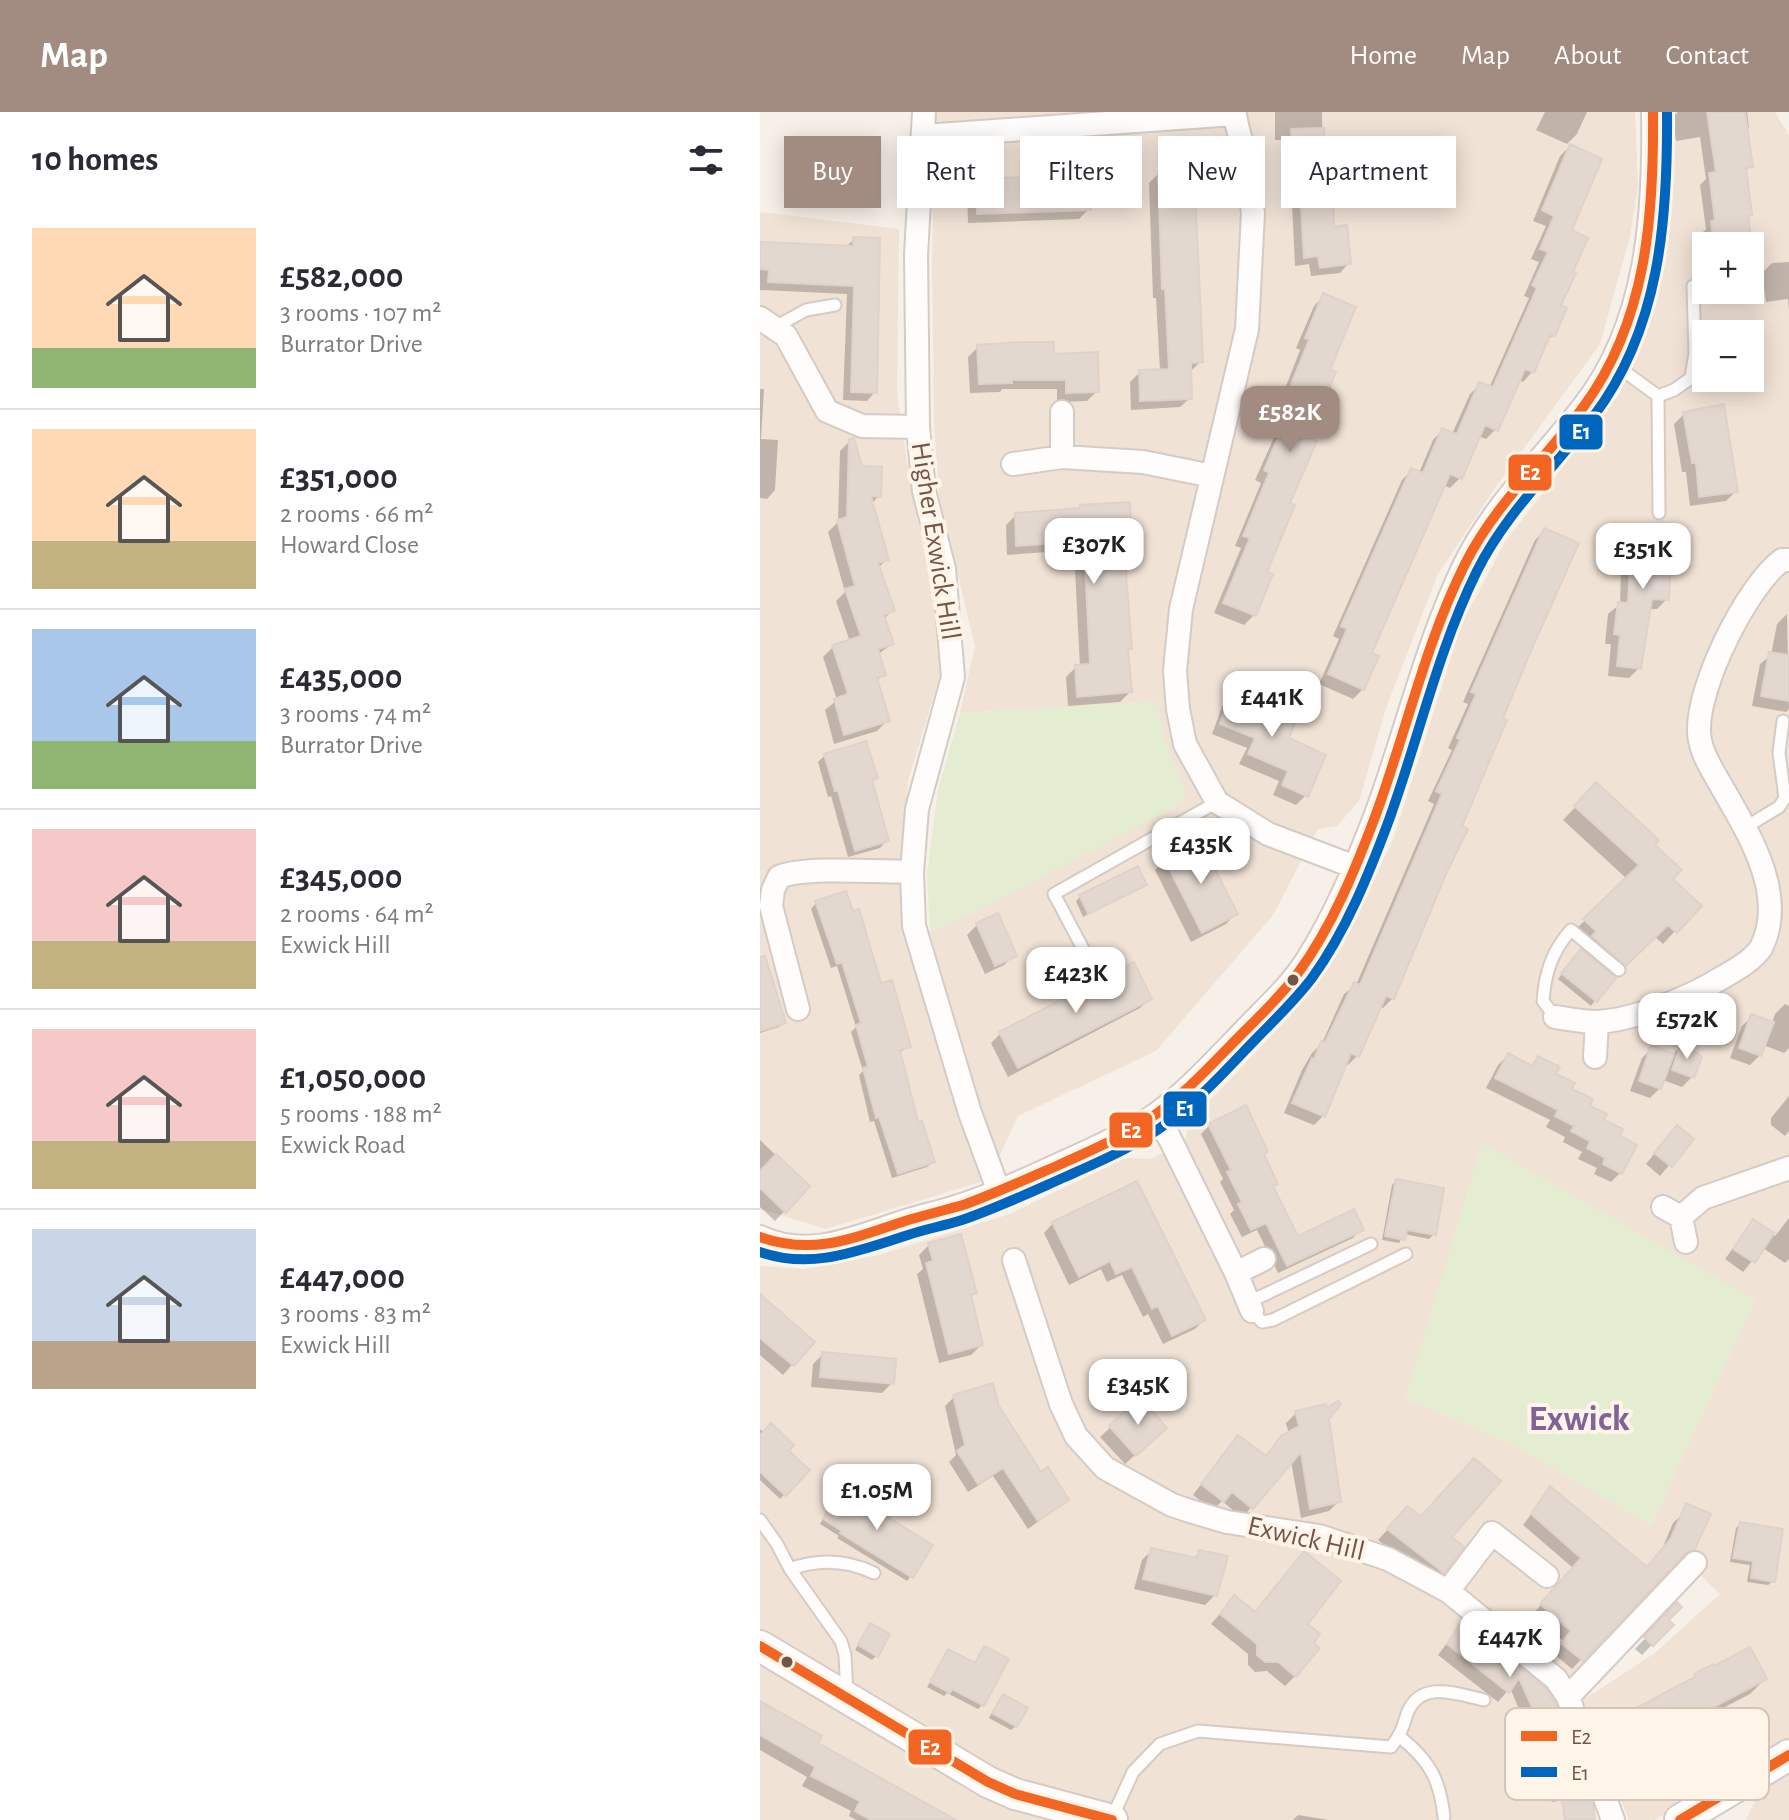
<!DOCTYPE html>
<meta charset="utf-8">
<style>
:root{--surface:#fff;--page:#f2f2f3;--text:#2b2b33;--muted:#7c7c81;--line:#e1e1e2;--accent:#a28b80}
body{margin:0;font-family:"Alegreya Sans",sans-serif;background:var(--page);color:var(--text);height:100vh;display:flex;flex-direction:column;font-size:30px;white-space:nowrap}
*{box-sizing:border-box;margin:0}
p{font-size:26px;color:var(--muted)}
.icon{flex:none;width:44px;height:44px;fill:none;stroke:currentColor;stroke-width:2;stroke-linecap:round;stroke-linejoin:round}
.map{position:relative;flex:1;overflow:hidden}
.sheet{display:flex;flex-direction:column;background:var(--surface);width:760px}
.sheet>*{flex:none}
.banner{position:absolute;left:24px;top:24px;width:760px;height:72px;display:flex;gap:16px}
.fabs{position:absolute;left:932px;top:120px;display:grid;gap:16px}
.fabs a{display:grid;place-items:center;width:72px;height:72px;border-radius:0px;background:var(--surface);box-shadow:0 4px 20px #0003;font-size:40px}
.price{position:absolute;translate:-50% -68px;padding:0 18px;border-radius:16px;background:#fff;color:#222;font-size:26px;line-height:52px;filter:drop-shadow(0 2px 4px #0008)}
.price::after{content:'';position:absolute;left:50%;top:48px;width:24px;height:18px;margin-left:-12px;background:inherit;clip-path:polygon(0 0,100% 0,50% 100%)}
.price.on{background:var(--accent);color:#fff}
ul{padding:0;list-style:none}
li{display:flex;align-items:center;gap:24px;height:200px;padding:0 32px}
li+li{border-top:2px solid var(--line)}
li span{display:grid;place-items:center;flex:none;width:224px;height:160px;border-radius:0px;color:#555}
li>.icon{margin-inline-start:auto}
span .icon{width:96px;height:96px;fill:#fffc;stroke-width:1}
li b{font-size:34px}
h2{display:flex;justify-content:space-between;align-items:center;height:96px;padding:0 32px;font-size:34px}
.pill{padding:0 28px;border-radius:0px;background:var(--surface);box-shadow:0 4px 20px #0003;font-size:28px;line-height:72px}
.pill.on{background:var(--accent);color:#fff}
header{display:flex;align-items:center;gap:48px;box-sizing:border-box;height:112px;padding:0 40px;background:var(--accent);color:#fff}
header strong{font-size:38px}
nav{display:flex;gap:44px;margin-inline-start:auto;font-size:28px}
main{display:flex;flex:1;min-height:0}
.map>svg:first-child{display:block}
</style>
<header>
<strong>Map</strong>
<nav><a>Home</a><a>Map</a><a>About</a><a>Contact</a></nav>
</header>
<main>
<section class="sheet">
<h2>10 homes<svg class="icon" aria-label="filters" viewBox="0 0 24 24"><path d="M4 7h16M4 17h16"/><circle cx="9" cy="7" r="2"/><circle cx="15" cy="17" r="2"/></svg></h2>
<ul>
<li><span style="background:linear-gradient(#ffd9b3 75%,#8fb573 0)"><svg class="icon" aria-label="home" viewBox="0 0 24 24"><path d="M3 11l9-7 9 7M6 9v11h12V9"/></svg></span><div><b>£582,000</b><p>3 rooms · 107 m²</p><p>Burrator Drive</p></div></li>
<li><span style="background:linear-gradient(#ffd9b3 70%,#c2b280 0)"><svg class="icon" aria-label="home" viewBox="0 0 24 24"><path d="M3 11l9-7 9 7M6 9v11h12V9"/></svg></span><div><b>£351,000</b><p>2 rooms · 66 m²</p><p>Howard Close</p></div></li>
<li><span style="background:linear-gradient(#a9c7e8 70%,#8fb573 0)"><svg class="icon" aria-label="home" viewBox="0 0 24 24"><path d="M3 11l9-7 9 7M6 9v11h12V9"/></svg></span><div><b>£435,000</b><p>3 rooms · 74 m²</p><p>Burrator Drive</p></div></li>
<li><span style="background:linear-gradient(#f6c9c9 70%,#c2b280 0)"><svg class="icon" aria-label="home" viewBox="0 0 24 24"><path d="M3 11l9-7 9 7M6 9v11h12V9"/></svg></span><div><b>£345,000</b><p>2 rooms · 64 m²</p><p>Exwick Hill</p></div></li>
<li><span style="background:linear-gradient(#f6c9c9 70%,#c2b280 0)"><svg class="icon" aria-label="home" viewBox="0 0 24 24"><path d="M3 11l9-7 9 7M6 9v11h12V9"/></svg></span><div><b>£1,050,000</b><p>5 rooms · 188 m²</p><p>Exwick Road</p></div></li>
<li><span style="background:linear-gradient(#c9d6e8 70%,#b9a48a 0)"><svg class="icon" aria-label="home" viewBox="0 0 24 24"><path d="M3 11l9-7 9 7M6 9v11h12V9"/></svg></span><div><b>£447,000</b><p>3 rooms · 83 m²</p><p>Exwick Hill</p></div></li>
</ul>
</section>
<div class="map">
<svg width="1029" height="1708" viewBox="0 0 1029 1708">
<rect width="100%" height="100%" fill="#f7f0e8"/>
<path fill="#f0e2d5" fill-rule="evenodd" d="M174,0H875L878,74L870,124L840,232L735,376L678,462L626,596L599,689L577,714L558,717L513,803L396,939L258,1004L237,1049L205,953L170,820L221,797L425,680L403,624L397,590L200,601L215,534L179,385L174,307L172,159Z
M912,0H1015L1029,24V1708H986L997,1685L993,1650L894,1708H869L820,1590L895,1541L960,1482L928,1451L811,1573L837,1708H0V1154L45,1157L116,1144L250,1102L366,1046L391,1047L425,1029L429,1011L531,903L587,822L633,728L702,511L745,430L860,281L884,216L902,131ZM946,134H990V178H946ZM946,222H990V266H946ZM995,1188L891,1413L754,1333L645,1286Z
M0,100L139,117L137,282L148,356L185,547L148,669L142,784L224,1069L66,1117L0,1097Z"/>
<path fill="#e4edd2" d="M397,590L403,624L425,680L422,691L221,797L170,820L167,762L178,678L200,601Z
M722,1031L995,1188L891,1413L754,1333L645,1286Z"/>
<path fill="#0003" d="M515,0H562L563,48L572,117L589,151L580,161L551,164L549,152L535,154L530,50H524L523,28H515Z
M785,0H827L817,22L807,32L776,18Z
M918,0H987L989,15L986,18L990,54L984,60L990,103L987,106L990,137V134H946V152L942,121L946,117L940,73L946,67L940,25L916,29L913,5Z
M810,34V120L793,223L785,231L772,260L763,270L758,268L736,317L726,327L718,324L700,366L690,376L683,373L610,542L603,577L593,587L559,572L579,527L573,524L642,368L652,358L659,361L673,328L682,318L692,322L710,282L720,272L729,276L769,186L764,184L779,150L771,147L786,114L773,109L800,44Z
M399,61L441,249L431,259L430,286L420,295L371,298L370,270L380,260L400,259L396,186H393L389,71Z
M217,69L329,97L319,107L208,111L207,79Z
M94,127L115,280L107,289L83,288L87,182L0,178V132L85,136Z
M1029,150V198L1028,187L1006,190L1002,161L1012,151Z
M564,184L567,259L505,461L510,463L494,503L484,513L454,501L481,436L475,434L501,371L495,368L524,303L516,300L540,238L536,236L554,194Z
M218,235L292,244L337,279L327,289L297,290V277H242L240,280L210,281L208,245Z
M0,277H4L1,327L18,328L15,378L7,387L0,386Z
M924,302L976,379L966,389L930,394L926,360H922L914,312Z
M90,329L101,356L119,384L111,392L127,447L118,456L132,499L124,507L132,532L117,543L123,562L116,570L127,609L117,619L74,632L65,598L77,588L63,545L73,535L90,530L76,489L85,480L68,420L78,410L80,339Z
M321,395L369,423L362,431L370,536L367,539L370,580L360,590L308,594L306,565L316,555H320L314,438L247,443L246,413L256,403L318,398Z
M872,417L907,487L897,497H888L879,556L869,566L848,564L851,532H845L848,502L860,492L862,427Z
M785,418L741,608L633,886L623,896L619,894L598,943L588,953L585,952L563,1004L554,1013L524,1001L542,958L552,941L562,931L584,882L596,873L674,692L668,689L692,638L688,636L708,592L703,590L775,428Z
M1027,502L1029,597L1026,600L992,594L1000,552L1011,543L1017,512Z
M477,571L526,627L546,683L536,693L513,683L519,669L479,652L487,636L452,622L467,581Z
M65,643L115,666L111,671L127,728L120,736L88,745L71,684L68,685L58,650Z
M824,686L893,733L915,819L903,832L894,824L852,865L831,894L798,867L825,833L812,821L867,767L803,708Z
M405,749L475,802L466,812L431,830L395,758Z
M385,773L323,805L316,789L320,785Z
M56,791L120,874L148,935L139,941L157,1012L173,1050L167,1055L132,1066L114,1009L110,1010L99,963L103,959L91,920L96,915L77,854L71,856L51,797Z
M217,813L254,843L244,853L225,862L207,823Z
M3,844L24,910L19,915L0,921V845Z
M390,886L380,896L248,965L231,931L241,921Z
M1025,892L1029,894V936L1024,941L1003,933L1000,943L990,953L970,946L982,914L992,904L1012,911L1015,902Z
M923,932L932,965L922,975L903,968L900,976L890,986L870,979L882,946L892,936L912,943Z
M748,943L770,955L778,946L857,1025L861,1060L851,1070L834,1062L837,1056L818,1047L822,1040L803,1030L805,1025L786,1015L790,1008L726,976L738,953Z
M1029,984V1019L1025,1024L1011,1013V1006Z
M449,1014L502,1043L516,1071L512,1075L537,1127L601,1117L593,1126L518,1161L497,1118L482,1125L470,1102L474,1098L460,1070L463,1067L441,1022Z
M907,1026L931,1027L900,1064L886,1052Z
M0,1028L48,1074L15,1109L0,1095Z
M636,1069L674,1122L669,1127L644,1122L639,1131L622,1128L632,1073Z
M377,1072L444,1208L435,1217L403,1232L388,1202L383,1205L362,1163L347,1170L341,1157L309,1173L284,1121L293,1111Z
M1029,1106V1147L1025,1151L1003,1136L983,1160L965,1147L993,1109L1015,1124Z
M169,1133L215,1180L210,1186L221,1233L211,1243L179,1251L157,1162L163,1157L159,1143Z
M0,1187L52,1230L23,1263L0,1243Z
M63,1242L132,1271L122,1281L51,1275L53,1252Z
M194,1285L237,1295L280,1363L307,1388L268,1417L233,1364L208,1380L189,1350L196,1343L185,1294Z
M380,1288L395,1325L365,1352L340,1325Z
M536,1301L567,1307L579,1389L569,1399L541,1406L531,1349L482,1406L462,1389L453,1398L433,1383L469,1335L505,1345L529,1322L526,1311Z
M0,1317L47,1359L20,1387L0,1368Z
M790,1376L886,1457L902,1437L913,1411L923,1402L933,1436L923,1446L914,1450L812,1557L793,1541L804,1530L773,1502L813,1456L763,1413Z
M79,1381L126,1407L151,1464L147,1469L77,1426L79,1424L60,1412Z
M638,1406L690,1426L683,1460L673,1470L618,1428Z
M980,1412L1013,1469L1008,1473L987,1470L990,1453L970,1450L976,1416Z
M392,1438L433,1447L440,1440L455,1483L445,1493L374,1477L382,1448Z
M474,1486L494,1502L545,1512L535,1564L525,1574L507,1559L495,1560L488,1553V1542L451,1512Z
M917,1493L906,1508L911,1513L882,1543L875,1537Z
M702,1511L794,1592L804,1622L780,1646L750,1576L738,1590L678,1543Z
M110,1513L116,1544L112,1548L95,1538Z
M224,1536L222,1593L218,1597L187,1581L184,1584L167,1575L188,1539L214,1552Z
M936,1564L1005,1567L990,1582L832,1664L821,1635L836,1620L930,1570Z
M239,1589L256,1614L251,1618L229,1606Z
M0,1591L55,1632L191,1708H96L89,1704L91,1699L42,1674L47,1665L0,1638Z
M793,1643L814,1686L792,1690L789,1665L783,1653Z
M538,1703L569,1708H533Z"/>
<path fill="#e3d8d0" stroke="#e0d2ca" stroke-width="2" d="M947,0H985L993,55L986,56L992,103L988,104L992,134H954L951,109L955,108L949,61L956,60Z
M564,16L565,46H572L574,115L587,113L591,152L560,156L558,144L544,146L538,41L532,42L531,17Z
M810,32L842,47L812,118L828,126L813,160L816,161L801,193L807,196L795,224L790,223L774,261L765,257L738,319L725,313L702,367L690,362L612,541L619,544L604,578L568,562L587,517L581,514L651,356L663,361L682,316L697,322L719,270L733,275L777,176L772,173L788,140L780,137L794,104L782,98Z
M434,57L443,250L431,251L432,287L380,289L379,258L409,257L405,177H402L398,59Z
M330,62L331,98L217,102L216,67Z
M93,125L120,126L117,281L91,280L94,174L8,170L9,158L0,157V130L93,134Z
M563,181L596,195L570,258L576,260L549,326L557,329L530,391L535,393L507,460L513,462L496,504L463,491L490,426L483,424L509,361L504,358L532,293L524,290L549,228L545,226Z
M261,230H294V242L338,240L339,280L306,281V268H252V271L219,272L217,233Z
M964,292L978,380L939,385L936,351H932L923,300Z
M94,326L102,354L122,355L121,385L111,384L129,448L118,451L135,499L124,503L134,532L118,537L126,563L117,566L130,609L84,623L74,587L88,582L72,533L101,524L85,477L95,474L77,408L87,405L89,327Z
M370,390L371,424H363L372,537H368L372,580L317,585L315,553L330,552L324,429L256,434L255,401L320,396V393Z
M872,415L912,417L909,488L892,487L881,557L857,554L860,523L854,522L858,490L868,491Z
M784,416L819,431L770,541L743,606L747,608L702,714L708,717L686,762L634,887L626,884L599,945L591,941L565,1005L532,991L552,946L554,947L561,929L565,930L594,870L600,873L682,682L676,679L700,628L697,626L716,582L711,580Z
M1009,540L1029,543V589L1001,584Z
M476,569L504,579L498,594L535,611L529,626L566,643L548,685L522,673L528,659L488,642L495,626L460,612Z
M106,629L118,666L112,668L129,729L95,739L78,679H75L64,642Z
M836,670L899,728L895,733L922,758L913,767L942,794L917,821L908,813L866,854L832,824L836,819L823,807L879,753L814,694Z
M440,728L478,802L442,821L404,747Z
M378,754L387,773L328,802L319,783Z
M86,779L93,799L99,797L121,871L132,868L151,935L140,938L158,1010L162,1009L175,1050L138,1062L119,1005L116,1006L103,956L108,955L96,913L101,911L82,850L77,852L55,789Z
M238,801L257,844L235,854L216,811Z
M821,837L856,866L837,890L801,861Z
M5,844L26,911L0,919V845Z
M374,850L392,887L258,956L239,920Z
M991,902L1014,910L1001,944L979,936Z
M922,929L942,945L934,966L912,958Z
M891,933L914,942L901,977L879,969Z
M748,941L772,954L778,944L800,955L796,962L815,971L812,977L833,987L830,994L847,1002L844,1008L863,1017L860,1024L877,1033L862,1062L843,1052L845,1046L827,1036L830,1029L811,1019L814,1014L795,1004L798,998L735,966Z
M486,993L508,1040L504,1042L518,1072L513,1074L538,1124L594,1097L604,1118L527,1154L506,1111L491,1118L478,1092L482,1090L467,1060L471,1058L448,1012Z
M917,1013L934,1027L912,1055L894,1041Z
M16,1042L50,1074L26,1101L0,1076V1059Z
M636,1067L684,1076L676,1123L647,1118L645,1128L625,1124Z
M377,1069L446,1208L412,1224L398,1194L392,1197L372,1155L356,1162L350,1149L319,1165L292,1110Z
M993,1107L1014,1121L995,1151L973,1137Z
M201,1122L217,1181L211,1183L223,1233L189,1242L166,1151L173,1149L168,1131Z
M0,1182L55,1230L34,1254L0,1226Z
M62,1240L136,1247L134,1272L60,1265Z
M233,1271L239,1294L281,1360L288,1355L309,1388L278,1409L243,1356L218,1372L197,1339L205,1333L193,1283Z
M380,1285L407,1316L376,1344L349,1314Z
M578,1289L581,1292L569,1307L581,1390L550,1397L541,1340L493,1397L472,1380L464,1390L441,1372L478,1323L506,1344L521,1324L539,1314L535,1299L566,1292L567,1296Z
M11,1311L34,1333L29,1339L50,1358L26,1384L0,1360V1323Z
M714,1346L741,1369L692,1425L704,1435L684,1461L627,1417L647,1394L661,1404Z
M83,1374L131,1403L129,1406L173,1433L153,1466L80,1421L82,1419L63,1407Z
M790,1374L887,1455L911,1426L926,1391L951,1402L935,1437L925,1441L823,1549L801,1531L811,1519L780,1492L821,1446L771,1402Z
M980,1410L1023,1417L1015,1470L991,1466L993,1449L973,1446Z
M391,1436L437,1446L439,1438L468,1444L457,1484L383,1467Z
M544,1439L581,1469L548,1512L560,1522L554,1531L560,1536L536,1565L518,1550H505L497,1543V1532L460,1502L474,1483L495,1500Z
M917,1490L922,1495L909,1508L914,1513L893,1534L884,1525Z
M702,1509L786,1577L795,1591L807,1622L791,1638L759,1566L749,1581L687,1532Z
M110,1511L130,1522L118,1545L98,1533Z
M224,1534L249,1547L224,1594L192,1577L190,1581L170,1570L188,1537L215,1551Z
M990,1535L1007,1567L847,1651L835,1618L935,1565L934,1562L953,1552L954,1554Z
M243,1582L268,1596L257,1615L232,1601Z
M0,1589L62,1624L58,1631L196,1708H111L95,1699L100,1689L51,1664L55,1655L0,1623Z
M810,1632L833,1694L835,1708H805L798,1654L792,1642Z"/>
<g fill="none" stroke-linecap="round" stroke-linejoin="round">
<g stroke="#d5cbc5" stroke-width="15">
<path id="lane" d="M15,215L46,198L75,193
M853,251L898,284L899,401
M898,284L914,278L931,266L935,241L933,174
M986,715L1019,695L1025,686L1019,641L1023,609
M329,848L294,782L457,690
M795,905L783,889C785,861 792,839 811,818L859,858
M489,1190L611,1132
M492,1199L502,1210L513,1208L646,1142
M0,1408L17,1432L30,1457L81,1529L85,1543L87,1582
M30,1457C58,1447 87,1448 114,1461
M640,1625C669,1648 680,1667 684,1705
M351,1708L373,1660L400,1632L438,1619L631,1635C640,1624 643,1615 647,1602C660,1567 697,1582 724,1588"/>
</g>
<g stroke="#d5cbc5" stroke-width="26">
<path id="street" d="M164,0L156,143L158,315L164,379L184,457L193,565L157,697L152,760L154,814L210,1001L239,1080
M474,0L486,51L493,101L487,217L421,497L415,559L418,597L425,632L457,690L508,722L595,755
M164,24L475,2
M0,206L26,224L67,299L102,314L158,315
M302,300V345
M253,352L302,345L383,350L452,364
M38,897L11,794L13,778L19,765C44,754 121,760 152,760
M795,905C809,907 824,910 837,910C873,908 927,887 958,868C973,859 990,851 1001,836C1029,781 985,716 959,670C950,654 940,639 939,620C937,575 986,475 1022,448H1029
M835,945L837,910
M394,1004L409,1025L476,1161L492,1199
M903,1095L921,1105L943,1086L1029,1056
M921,1105L926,1130
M0,1125C57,1152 112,1116 167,1103C214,1092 256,1072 300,1052C331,1038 363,1024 392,1005C422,985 459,945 484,919C506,896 530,875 547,848C575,804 596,754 615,705C646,622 666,532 705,452C734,393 784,346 824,294C888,212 895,101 893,0
M254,1148L301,1292L316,1324L345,1356L412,1393L430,1399L467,1410L559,1424L628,1447L688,1479L796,1567L808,1585L853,1708
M476,1161L504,1147
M688,1479L732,1421L787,1464
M808,1585L935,1451"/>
</g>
<g stroke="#d6cbc4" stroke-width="34">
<path id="secondary" d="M0,1534L228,1670L255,1682L352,1708
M920,1708L1029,1643"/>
</g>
<use href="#lane" stroke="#fefdfc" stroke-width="11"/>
<use href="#street" stroke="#fefdfc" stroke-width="22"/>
<use href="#secondary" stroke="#fefdfc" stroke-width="30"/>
<g stroke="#fff4e8" stroke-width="16">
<path id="bus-1" d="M0,1125C55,1144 93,1126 145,1109C165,1103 186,1098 206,1092C238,1080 269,1066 301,1052C332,1038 364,1024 392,1005C420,986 444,960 468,936C492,911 518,888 538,861C572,815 595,758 615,705C646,621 665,532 705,452C735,392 785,348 824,294C887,208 894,103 893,0
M0,1534L228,1670L255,1682L352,1708
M920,1708L1029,1643"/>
</g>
<g stroke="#fff4e8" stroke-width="16">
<path id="bus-2" d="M0,1140C52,1158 97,1139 148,1123C165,1117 184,1114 202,1108C237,1096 271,1080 305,1065C341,1049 379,1033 411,1008C441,986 466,958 492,931C512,910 534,890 552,866C586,819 609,762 629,708C659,625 678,538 717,459C746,401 794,356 833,305C900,217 908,107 907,0"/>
</g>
<use href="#bus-1" stroke="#f26522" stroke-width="10"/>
<use href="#bus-2" stroke="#0065bd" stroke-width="10"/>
</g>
<g fill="#755448" stroke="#fff4e8" stroke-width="3">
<circle cx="533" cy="868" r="7"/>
<circle cx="27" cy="1550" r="7"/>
</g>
<g text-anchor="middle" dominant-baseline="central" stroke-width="8" stroke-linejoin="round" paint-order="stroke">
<g font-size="28" fill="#755448" stroke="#fff4e8">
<text transform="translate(175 429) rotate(81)">Higher Exwick Hill</text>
<text transform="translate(546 1427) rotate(13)">Exwick Hill</text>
</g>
<g font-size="36" font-weight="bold" fill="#826398" stroke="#fff4e8">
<text x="819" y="1307">Exwick</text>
</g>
</g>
<rect x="745" y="1596" width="264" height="92" rx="12" fill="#fff4e8" stroke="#d6c4b8" stroke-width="2"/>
<rect x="761" y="1619" width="36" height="10" fill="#f26522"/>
<rect x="761" y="1655" width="36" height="10" fill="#0065bd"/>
<g font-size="22" fill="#755448">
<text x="811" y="1632">E2</text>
<text x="811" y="1668">E1</text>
</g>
<g stroke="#fff4e8" stroke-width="3">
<rect x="798" y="301" width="46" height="38" rx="8" fill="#0065bd"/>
<rect x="747" y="341" width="46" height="39" rx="8" fill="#f26522"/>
<rect x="402" y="978" width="46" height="38" rx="8" fill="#0065bd"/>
<rect x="348" y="999" width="46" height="38" rx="8" fill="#f26522"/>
<rect x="147" y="1616" width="46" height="38" rx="8" fill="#f26522"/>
</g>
<g font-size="22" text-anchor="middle" font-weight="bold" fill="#fff">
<text x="821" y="327">E1</text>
<text x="770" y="368">E2</text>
<text x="425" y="1004">E1</text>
<text x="371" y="1026">E2</text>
<text x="170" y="1643">E2</text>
</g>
</svg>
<div class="fabs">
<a>+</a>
<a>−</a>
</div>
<b class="price on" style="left:530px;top:342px">£582K</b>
<b class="price" style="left:334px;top:474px">£307K</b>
<b class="price" style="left:883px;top:479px">£351K</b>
<b class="price" style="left:512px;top:627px">£441K</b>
<b class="price" style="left:441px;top:774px">£435K</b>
<b class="price" style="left:316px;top:903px">£423K</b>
<b class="price" style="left:927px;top:949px">£572K</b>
<b class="price" style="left:378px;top:1315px">£345K</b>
<b class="price" style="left:117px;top:1420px">£1.05M</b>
<b class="price" style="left:750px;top:1567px">£447K</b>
<div class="banner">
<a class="pill on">Buy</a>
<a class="pill">Rent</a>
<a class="pill">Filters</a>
<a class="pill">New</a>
<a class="pill">Apartment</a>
</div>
</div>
</main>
